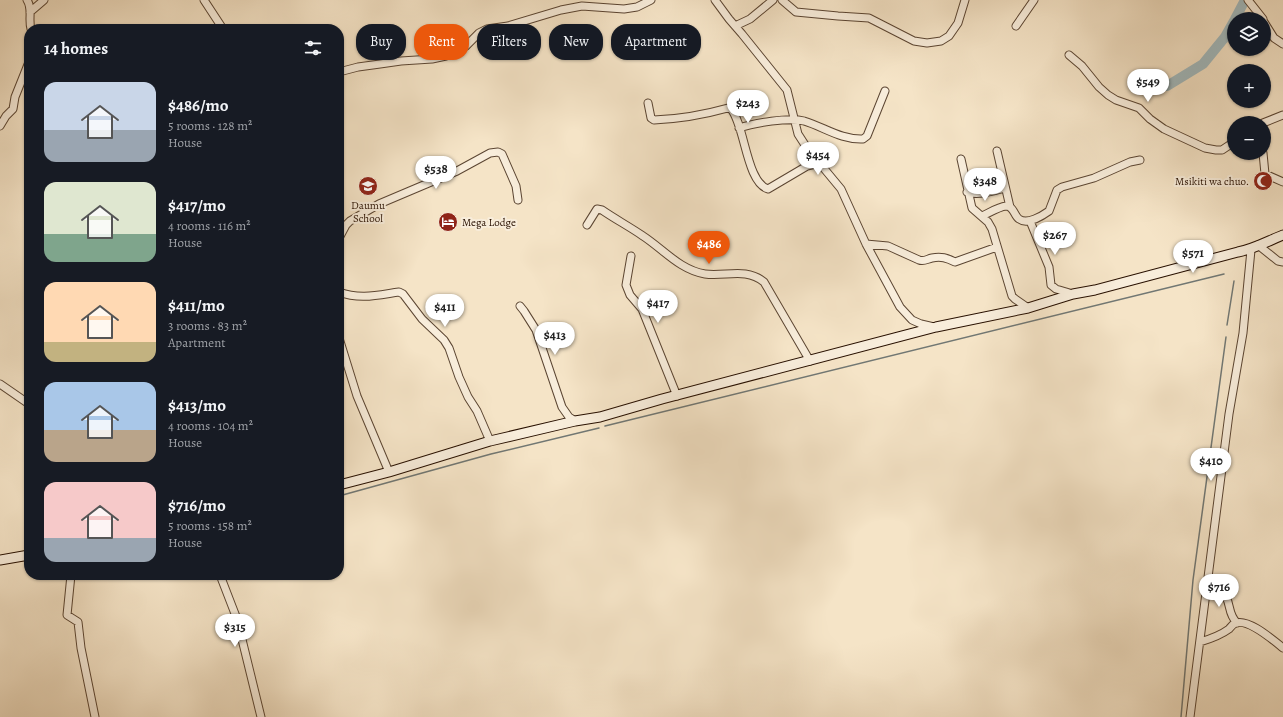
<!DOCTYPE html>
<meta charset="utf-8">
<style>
:root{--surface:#171b24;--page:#242831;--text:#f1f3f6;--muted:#9ea1a6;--accent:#ea580c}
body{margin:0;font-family:Alegreya,serif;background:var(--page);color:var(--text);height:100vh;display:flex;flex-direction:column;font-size:15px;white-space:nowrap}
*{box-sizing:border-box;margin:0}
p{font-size:13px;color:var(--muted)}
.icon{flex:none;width:22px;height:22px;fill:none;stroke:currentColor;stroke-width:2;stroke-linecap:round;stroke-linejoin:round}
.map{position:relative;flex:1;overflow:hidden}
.side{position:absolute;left:24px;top:24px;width:320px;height:556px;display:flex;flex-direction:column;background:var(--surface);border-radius:16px;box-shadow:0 1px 3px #0004}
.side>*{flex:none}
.guide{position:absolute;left:356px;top:24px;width:380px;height:36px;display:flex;gap:8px}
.controls{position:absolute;left:1227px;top:12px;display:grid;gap:8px}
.controls a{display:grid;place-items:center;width:44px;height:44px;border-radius:50%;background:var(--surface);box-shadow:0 1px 3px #0004;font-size:20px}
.price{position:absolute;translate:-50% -34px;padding:0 9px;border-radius:14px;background:#fff;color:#222;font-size:13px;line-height:26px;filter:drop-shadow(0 1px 2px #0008)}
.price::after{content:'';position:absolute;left:50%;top:24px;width:12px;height:9px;margin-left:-6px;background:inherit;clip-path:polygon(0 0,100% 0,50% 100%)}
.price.current{background:var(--accent);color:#fff}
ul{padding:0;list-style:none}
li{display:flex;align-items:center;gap:12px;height:100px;padding:0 20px}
li span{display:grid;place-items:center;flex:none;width:112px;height:80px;border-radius:12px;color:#555}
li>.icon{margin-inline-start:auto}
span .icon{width:48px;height:48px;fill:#fffc;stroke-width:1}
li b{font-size:17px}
h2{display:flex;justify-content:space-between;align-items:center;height:48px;padding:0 20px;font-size:17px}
.pill{padding:0 14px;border-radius:16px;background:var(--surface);box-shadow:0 1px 3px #0004;font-size:14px;line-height:36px}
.pill.current{background:var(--accent);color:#fff}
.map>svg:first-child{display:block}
</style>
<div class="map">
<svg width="1283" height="717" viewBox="0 0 1283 717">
<rect width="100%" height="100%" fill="#f5e4c7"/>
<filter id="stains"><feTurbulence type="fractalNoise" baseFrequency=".005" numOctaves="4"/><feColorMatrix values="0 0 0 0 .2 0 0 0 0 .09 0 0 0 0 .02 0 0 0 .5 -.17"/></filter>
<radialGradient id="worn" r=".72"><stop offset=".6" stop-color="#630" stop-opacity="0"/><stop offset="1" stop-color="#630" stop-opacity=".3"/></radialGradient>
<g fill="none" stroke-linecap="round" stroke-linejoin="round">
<path stroke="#717773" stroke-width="1.5" d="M1227,325L1234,281
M605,426L1224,274
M339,496L491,454L599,428
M1181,717L1193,580L1226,337"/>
<path stroke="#a2bbc0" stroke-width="10" d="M1235,19L1244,2
M1167,86L1203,64L1225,37L1234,21"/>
<g stroke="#5b4532" stroke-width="9">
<path id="street" d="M27,0C33,9 28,19 31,29
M204,0L223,29
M715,0L729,19L742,34L787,90L798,134L807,148L841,189L866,244L900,307L912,320L921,324L934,327
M782,0L796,12L838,16L869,18L914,41L927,43L941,41L949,36L958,23L965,0
M1248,0L1263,19
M30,12L44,0
M1264,22L1274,38L1283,44
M735,26L750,19L773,0
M1016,26L1034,0
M1069,55L1082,66L1099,87L1108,95L1116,100L1139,108L1150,119L1164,129L1205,148L1216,150H1222L1234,142
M339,72L358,67L380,64L401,61L432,59L446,56L466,46L479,33L487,29L508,26L561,10L582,6L624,9L637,7L651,0
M648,103L651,118L654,120C679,119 703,115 728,108L731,109C745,125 746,182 768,189L807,166L820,163
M1263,123L1283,115
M0,126L6,116L13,109L15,97L29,62
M739,128C754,123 789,117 804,121C824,127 841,140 863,139L867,136L885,91
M997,151L1010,207
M1263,153L1265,174L1283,182
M961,159L972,208L988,222L992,229L1012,296L1015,299L1028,308
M967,192C978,196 993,191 1005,188
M982,216C989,213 998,207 1006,206C1014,206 1014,216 1019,219C1027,225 1042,216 1049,211L1057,190L1062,187L1094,178L1130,162L1140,160
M1030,221L1049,267L1051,285L1056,289L1073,294
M587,225L597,209L602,210C615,219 630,227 643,236C663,249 680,270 705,274C725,277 746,267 764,282L810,361
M339,238L346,225L350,221L379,204L457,171L490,153L498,152L502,154L516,186L518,200
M866,244L888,246L919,260C924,262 927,259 932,258C941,256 947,258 955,262L997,247
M1258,245L1278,261L1283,262
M631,256L626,285L630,295L642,309L677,396
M339,292C360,300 378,295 399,292L403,294L422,319L444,340L449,348L459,377L468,397L477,411L490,441
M520,306L524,311L536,330L562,407L569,417L575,421
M339,338L357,396L389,472
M0,384L29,404
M71,575L67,615L78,622L81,648L95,717
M220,575L237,619L261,717
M1208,583C1214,587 1222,590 1226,597C1231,606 1228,614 1237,623
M1200,642C1210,639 1221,635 1229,629C1231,627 1232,625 1234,624C1246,616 1273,640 1283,648
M1190,717L1229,414L1243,333L1251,250"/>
</g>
<g stroke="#281000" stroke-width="11">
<path id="secondary" d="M339,485L389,472L490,441L575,421L600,417L662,399L936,327L1028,308L1073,294L1095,290L1238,252C1254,249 1268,241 1283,235
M0,560L29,555"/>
</g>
<use href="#street" stroke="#f8eddb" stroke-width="7"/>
<use href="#secondary" stroke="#f8eddb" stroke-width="9"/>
</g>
<defs>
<g id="mosque-disc" transform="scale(1)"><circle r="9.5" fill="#8f2418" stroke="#f8eddb"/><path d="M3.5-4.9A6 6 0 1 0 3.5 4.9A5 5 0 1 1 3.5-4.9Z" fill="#fff"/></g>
<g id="school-disc" transform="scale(1)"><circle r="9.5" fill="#8f2418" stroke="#f8eddb"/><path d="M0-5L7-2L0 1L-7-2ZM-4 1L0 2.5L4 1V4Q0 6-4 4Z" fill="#fff"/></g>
<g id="hotel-disc" transform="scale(1)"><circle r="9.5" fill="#8f2418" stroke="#f8eddb"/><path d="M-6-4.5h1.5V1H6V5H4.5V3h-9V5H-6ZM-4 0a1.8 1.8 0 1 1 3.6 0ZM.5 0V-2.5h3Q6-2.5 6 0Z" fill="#fff"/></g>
</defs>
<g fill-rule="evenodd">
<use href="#mosque-disc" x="1263" y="181"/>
<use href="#school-disc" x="368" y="186"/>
<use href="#hotel-disc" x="448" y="222"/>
</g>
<g text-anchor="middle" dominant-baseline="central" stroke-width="4" stroke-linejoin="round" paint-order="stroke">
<g font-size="11" fill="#281000" stroke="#f8eddb" text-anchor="end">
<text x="1249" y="181">Msikiti wa chuo.</text>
<text x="368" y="205" text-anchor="middle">Daumu<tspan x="368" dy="13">School</tspan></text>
<text x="462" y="222" text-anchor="start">Mega Lodge</text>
</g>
</g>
<rect width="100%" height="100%" filter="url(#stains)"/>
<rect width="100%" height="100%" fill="url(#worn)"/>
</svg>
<div class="controls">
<a><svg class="icon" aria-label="layers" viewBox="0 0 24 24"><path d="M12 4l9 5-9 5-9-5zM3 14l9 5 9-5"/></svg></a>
<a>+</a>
<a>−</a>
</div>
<b class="price" style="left:1148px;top:103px">$549</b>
<b class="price" style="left:748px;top:124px">$243</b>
<b class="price" style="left:818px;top:176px">$454</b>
<b class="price" style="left:436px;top:190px">$538</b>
<b class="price" style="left:985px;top:202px">$348</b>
<b class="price" style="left:1055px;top:256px">$267</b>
<b class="price current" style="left:709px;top:265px">$486</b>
<b class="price" style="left:1193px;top:274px">$571</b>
<b class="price" style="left:658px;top:324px">$417</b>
<b class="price" style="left:445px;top:328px">$411</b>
<b class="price" style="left:555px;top:356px">$413</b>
<b class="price" style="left:1211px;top:482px">$410</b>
<b class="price" style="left:1219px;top:608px">$716</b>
<b class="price" style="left:235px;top:648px">$315</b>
<div class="guide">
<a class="pill">Buy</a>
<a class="pill current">Rent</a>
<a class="pill">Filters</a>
<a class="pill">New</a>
<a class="pill">Apartment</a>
</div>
<section class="side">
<h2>14 homes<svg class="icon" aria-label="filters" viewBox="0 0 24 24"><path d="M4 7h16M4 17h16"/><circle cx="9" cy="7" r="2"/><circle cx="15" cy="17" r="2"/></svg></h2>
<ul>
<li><span style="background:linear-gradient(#c9d6e8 60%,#9aa5b1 0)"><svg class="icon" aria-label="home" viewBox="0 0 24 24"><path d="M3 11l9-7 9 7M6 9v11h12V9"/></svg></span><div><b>$486/mo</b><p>5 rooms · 128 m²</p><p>House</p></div></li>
<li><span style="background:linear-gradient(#dfe7d0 65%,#7fa58c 0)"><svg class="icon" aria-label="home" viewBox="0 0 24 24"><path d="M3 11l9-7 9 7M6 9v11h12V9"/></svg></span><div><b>$417/mo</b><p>4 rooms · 116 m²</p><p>House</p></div></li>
<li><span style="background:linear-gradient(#ffd9b3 75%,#c2b280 0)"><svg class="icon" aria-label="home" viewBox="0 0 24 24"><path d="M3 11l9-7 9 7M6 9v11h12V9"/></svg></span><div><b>$411/mo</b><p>3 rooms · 83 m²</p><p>Apartment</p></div></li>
<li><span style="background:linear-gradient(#a9c7e8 60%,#b9a48a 0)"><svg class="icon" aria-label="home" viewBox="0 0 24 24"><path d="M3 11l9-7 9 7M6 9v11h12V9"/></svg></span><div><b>$413/mo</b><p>4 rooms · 104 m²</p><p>House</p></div></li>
<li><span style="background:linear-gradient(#f6c9c9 70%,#9aa5b1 0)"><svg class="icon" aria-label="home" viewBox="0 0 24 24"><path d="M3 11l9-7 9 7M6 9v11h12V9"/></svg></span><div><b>$716/mo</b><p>5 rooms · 158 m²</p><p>House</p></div></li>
</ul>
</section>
</div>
